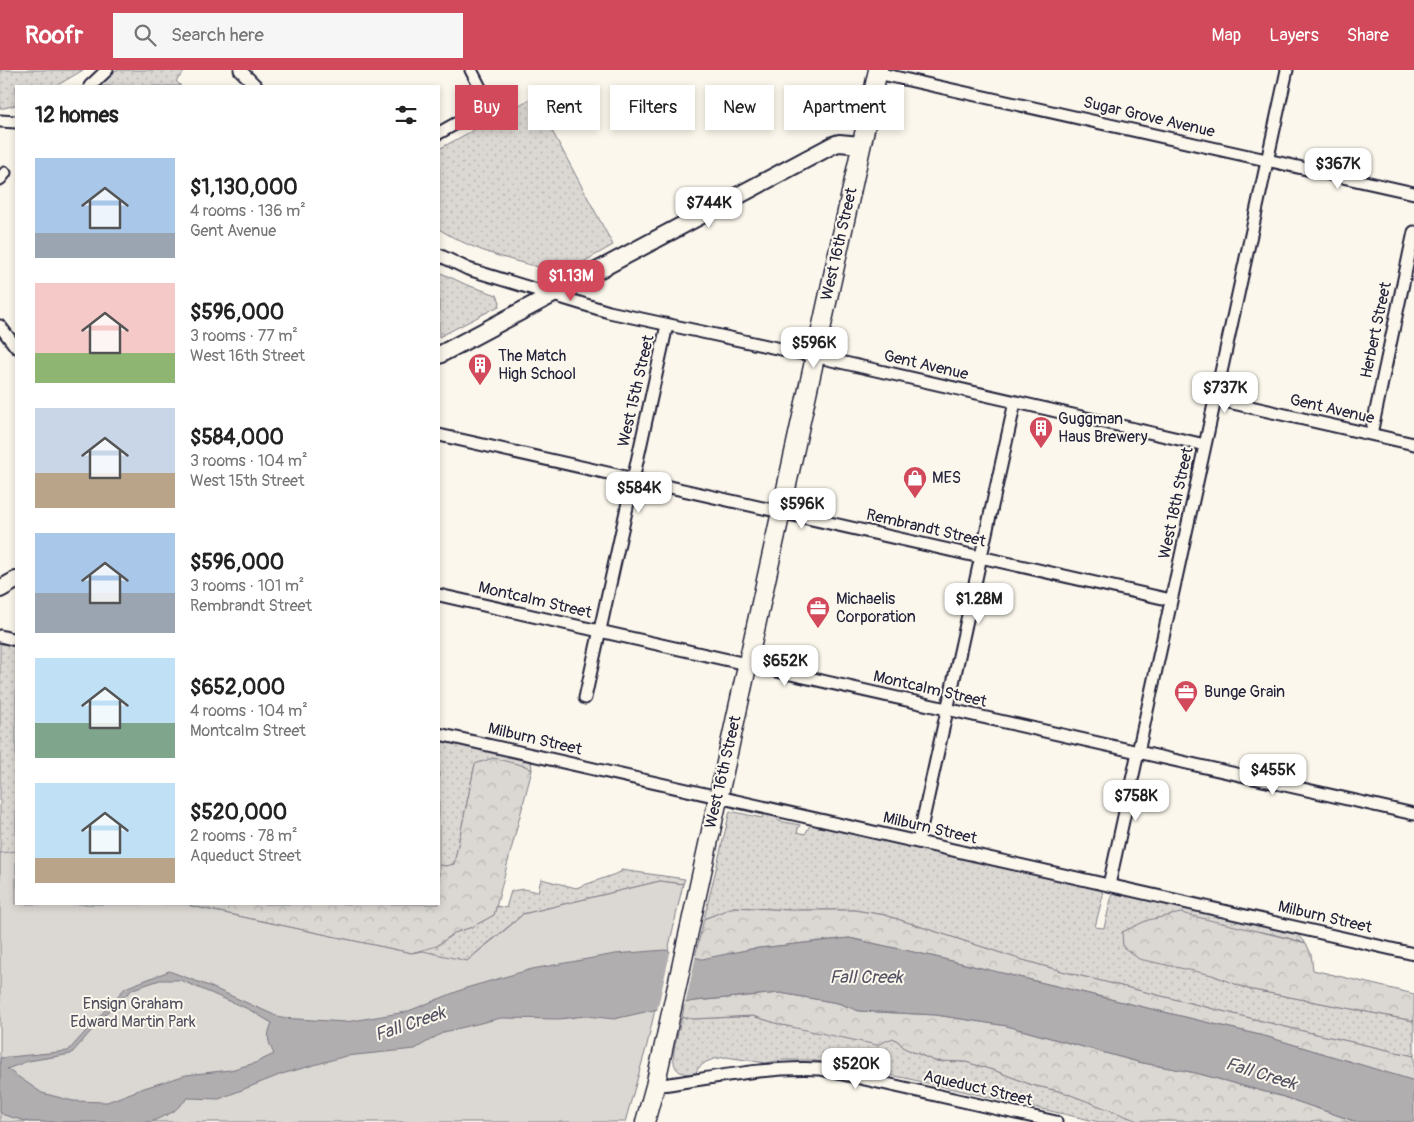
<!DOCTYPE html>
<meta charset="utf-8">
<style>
:root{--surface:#fff;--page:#f6f6f6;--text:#222;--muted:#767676;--accent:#d1495b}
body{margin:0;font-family:Pangolin,sans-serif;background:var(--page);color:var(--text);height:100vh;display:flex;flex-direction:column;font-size:19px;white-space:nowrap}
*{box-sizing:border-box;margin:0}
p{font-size:16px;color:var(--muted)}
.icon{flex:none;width:28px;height:28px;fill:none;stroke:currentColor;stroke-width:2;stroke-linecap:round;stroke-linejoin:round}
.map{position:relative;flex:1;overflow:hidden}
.sheet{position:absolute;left:15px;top:15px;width:425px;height:820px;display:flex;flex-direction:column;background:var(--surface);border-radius:0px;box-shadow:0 2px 8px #0003}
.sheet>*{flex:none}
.banner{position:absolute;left:455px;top:15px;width:475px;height:45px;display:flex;gap:10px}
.price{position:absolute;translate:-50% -42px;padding:0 11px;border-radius:10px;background:#fff;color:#222;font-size:16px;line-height:32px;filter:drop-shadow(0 1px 2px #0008)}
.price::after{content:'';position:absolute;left:50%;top:30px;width:15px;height:11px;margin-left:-8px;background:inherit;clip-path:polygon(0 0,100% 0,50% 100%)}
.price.on{background:var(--accent);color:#fff}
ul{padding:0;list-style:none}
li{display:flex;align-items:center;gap:15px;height:125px;padding:0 20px}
li span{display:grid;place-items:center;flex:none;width:140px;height:100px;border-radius:0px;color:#555}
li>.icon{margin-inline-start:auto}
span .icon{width:60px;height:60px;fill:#fffc;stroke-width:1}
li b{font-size:21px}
h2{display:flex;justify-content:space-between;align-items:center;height:60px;padding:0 20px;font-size:21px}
.chip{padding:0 18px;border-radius:0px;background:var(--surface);box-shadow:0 2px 8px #0003;font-size:18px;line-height:45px}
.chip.on{background:var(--accent);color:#fff}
header{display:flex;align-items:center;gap:30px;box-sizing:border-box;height:70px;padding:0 25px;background:var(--accent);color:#fff}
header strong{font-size:24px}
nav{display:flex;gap:28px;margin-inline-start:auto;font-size:18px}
.search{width:350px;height:45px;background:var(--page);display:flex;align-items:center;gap:12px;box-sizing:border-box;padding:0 18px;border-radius:0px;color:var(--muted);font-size:19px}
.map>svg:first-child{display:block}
</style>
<header>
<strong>Roofr</strong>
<div class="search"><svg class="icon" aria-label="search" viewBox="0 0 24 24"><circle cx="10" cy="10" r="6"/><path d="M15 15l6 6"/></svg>Search here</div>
<nav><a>Map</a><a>Layers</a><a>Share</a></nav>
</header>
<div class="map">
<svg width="1414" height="1052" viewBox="0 0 1414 1052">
<defs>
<pattern id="grass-dots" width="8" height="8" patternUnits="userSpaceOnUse" patternTransform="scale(1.25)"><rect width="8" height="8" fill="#dbd8d3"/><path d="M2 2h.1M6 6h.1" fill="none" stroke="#bcb9b6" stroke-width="1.8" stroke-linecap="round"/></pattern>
<pattern id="forest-crowns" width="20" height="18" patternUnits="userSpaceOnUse" patternTransform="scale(1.25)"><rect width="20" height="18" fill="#dbd8d3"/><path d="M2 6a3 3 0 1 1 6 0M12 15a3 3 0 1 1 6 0" fill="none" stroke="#bcb9b6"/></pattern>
</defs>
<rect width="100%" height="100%" fill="#fbf7ec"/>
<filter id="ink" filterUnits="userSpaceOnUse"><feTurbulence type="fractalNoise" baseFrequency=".02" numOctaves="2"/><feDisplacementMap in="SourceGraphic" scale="10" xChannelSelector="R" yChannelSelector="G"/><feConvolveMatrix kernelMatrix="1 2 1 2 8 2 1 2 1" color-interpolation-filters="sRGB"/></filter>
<g filter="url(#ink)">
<path fill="url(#grass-dots)" stroke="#7e7d87" d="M0,0H83L56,16H16V35L4,38H0Z
M116,0H186L176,11L181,16H100Z
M534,27L613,175L564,203C521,193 476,183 439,159V79Z
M439,202L467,215L497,225L500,232L499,236L439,267Z
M0,573L16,577V818L0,820Z
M439,670L531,691L532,700L525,696L475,694L454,794L446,796L439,795Z
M734,736L774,744L779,751L800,755L797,762L805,764L812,752L1101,819L1103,825L1095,857L1104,858L1112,825L1115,821L1294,860L1306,873L1272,864L1224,855L1212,905L1248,919L1414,951V986L1294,959L1065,902L1019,889L885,845L854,840H789L734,837L704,849L730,741L762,748L763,745L733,738Z
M621,800L685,809L683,814L660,811L523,844C505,861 485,874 467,891L98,834H191V836L437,876L454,863L472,857L494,845L496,836L506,838L511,821L524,819L538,822L541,809L576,818L621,802Z
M753,946L782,955L824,963L893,968L899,972L904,978L935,991L966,992L996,1001L1032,1015L1063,1022L1143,1052H1099L905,1008L811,990H782L766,993L726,987L714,989L706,992L698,998L696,1003C659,1010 678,967 682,947L693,949Z"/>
<path fill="url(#forest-crowns)" stroke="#7e7d87" d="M493,688L525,696L532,700L494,845L472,857L454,863L437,876L411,883L191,836V834H439V795L446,796L454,794L475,694Z
M734,837L789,840H854L885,845L1019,889L1065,902L1294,959L1414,986V1011L1268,967L927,885L849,868L751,879L702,890L695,887L704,849Z
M1181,843C1223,854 1264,862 1306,873L1311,884L1313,900L1414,924V951L1248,919L1212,905L1139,889L1123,877L1122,862L1148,850Z
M780,923L838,933L859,941L936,945L1007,956L1138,992L1196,1003L1284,1027L1357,1052L1138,1051L1063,1022L1032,1015L996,1001L966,992L935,991L904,978L899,972L893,968L877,975L782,955L753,946L693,949L682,947L685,932Z"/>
<path fill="#dbd8d3" stroke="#7e7d87" d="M16,781V834H188L191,836L411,883L423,881L467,891C485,875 506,861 523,844L660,811L683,814L647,975L625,1052H0V783Z"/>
<path fill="#b1aeb0" stroke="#787681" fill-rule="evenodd" d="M849,868L927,885L1268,967L1412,1010L1414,1011V1052H1357L1284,1027L1196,1003L1138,992L1007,956L936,945L859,941L838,933L780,923L694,931L614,949L586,946L559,949L501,948L444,962L415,979L346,986L282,1004L219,1029L188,1028L173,1042L151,1052H29L4,1045L0,1042V988L68,981L125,918L169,901L209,916L281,948L346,952L406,942L466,918L532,899L615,884L665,880L702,889L751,879ZM160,910H180L248,939L272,953C266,966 268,972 274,984L255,993L230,1000L186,1005L144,1018L107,1032L73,1031L42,1023L7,999L28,991L71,984L112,937L133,919Z"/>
<path fill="#fbf7ec" d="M671,879L696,885L685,935L657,941Z"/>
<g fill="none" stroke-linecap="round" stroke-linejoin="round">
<g stroke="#22223b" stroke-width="15">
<path id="street" d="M240,0L256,16
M877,3L1414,123
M90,16L107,0
M0,51L16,52
M439,63L489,35L471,0
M0,109L5,103
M439,185L468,199L609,242L814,286L1205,375
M0,256L16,277
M1215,329L1414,374
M1371,364L1414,162
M439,365L1171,530
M439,525L1414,744
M0,566L16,570
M585,628L667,255
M439,664L1414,884
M918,772L1015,332
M1109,815L1287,0
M655,1016C709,1009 765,996 820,999L1056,1052"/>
</g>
<g stroke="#22223b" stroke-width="20">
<path id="secondary" d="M439,285L833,75L839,73L861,75
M0,519L16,510"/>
</g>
<g stroke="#22223b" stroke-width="21">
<path id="primary" d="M645,1052L655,1016L878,0"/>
</g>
<use href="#street" stroke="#fbf7ec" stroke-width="11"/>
<use href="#secondary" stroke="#fbf7ec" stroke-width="16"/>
<use href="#primary" stroke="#fbf7ec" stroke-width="18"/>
</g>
</g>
<defs>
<g id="building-pin" transform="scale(1.25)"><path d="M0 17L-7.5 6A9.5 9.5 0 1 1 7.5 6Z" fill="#d1495b" stroke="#fbf7ec"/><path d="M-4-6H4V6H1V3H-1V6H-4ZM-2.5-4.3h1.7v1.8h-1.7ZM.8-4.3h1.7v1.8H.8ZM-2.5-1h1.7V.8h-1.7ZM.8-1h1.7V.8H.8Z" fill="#fff"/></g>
<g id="shop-pin" transform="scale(1.25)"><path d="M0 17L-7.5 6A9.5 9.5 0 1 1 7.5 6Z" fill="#d1495b" stroke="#fbf7ec"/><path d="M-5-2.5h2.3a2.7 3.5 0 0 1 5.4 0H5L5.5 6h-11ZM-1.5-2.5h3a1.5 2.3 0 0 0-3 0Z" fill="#fff"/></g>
<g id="office-pin" transform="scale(1.25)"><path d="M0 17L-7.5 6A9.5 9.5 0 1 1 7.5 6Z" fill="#d1495b" stroke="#fbf7ec"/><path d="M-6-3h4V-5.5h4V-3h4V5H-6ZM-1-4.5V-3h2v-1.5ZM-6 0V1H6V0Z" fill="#fff"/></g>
</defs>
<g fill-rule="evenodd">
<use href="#building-pin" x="480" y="295"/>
<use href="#building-pin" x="1041" y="358"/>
<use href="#shop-pin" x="915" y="408"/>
<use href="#office-pin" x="818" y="538"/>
<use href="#office-pin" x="1186" y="622"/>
</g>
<g text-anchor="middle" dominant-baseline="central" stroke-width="4" stroke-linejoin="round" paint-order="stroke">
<g font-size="16" fill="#22223b" stroke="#fbf7ec">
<text transform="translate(1149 47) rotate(13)">Sugar Grove Avenue</text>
<text transform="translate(839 174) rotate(-77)">West 16th Street</text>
<text transform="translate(1376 260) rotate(-78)">Herbert Street</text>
<text transform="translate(926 295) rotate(13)">Gent Avenue</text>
<text transform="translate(636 321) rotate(-77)">West 15th Street</text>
<text transform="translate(1332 339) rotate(13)">Gent Avenue</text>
<text transform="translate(1176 433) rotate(-78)">West 18th Street</text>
<text transform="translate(926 458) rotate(13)">Rembrandt Street</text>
<text transform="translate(535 530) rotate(13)">Montcalm Street</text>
<text transform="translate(930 619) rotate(13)">Montcalm Street</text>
<text transform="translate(535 669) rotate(13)">Milburn Street</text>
<text transform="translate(723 702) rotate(-77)">West 16th Street</text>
<text transform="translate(930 758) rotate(13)">Milburn Street</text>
<text transform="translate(1325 847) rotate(13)">Milburn Street</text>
<text transform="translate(978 1018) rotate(13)">Aqueduct Street</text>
</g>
<g font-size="16" fill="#22223b" stroke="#fbf7ec" text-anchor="start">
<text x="498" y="286">The Match<tspan x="498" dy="18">High School</tspan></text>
<text x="1058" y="349">Guggman<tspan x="1058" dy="18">Haus Brewery</tspan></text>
<text x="932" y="408">MES</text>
<text x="836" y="529">Michaelis<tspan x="836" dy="18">Corporation</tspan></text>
<text x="1204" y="622">Bunge Grain</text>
</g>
<g font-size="16" fill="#505061" stroke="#fbf7ec">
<text x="133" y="934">Ensign Graham<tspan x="133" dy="18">Edward Martin Park</tspan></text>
</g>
<g font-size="18" font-style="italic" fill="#545364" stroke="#fbf7ec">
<text x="866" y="907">Fall Creek</text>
<text transform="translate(410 954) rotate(-19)">Fall Creek</text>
<text transform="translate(1261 1004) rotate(17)">Fall Creek</text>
</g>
</g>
</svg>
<b class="price" style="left:1338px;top:120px">$367K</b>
<b class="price" style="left:709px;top:159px">$744K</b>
<b class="price on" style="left:571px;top:232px">$1.13M</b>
<b class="price" style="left:814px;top:299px">$596K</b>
<b class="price" style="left:1225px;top:344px">$737K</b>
<b class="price" style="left:639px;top:444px">$584K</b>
<b class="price" style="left:802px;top:460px">$596K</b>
<b class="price" style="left:979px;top:555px">$1.28M</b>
<b class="price" style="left:785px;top:617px">$652K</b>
<b class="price" style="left:1273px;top:726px">$455K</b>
<b class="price" style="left:1136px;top:752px">$758K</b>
<b class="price" style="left:856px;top:1020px">$520K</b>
<div class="banner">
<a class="chip on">Buy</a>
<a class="chip">Rent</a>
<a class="chip">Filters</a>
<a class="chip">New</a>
<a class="chip">Apartment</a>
</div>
<section class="sheet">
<h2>12 homes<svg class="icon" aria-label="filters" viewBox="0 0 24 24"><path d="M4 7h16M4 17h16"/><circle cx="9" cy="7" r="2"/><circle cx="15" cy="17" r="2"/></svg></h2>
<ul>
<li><span style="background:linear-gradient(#a9c7e8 75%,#9aa5b1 0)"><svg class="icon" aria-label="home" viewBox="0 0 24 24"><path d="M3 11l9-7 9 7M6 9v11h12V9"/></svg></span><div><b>$1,130,000</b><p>4 rooms · 136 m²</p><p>Gent Avenue</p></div></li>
<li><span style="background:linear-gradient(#f6c9c9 70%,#8fb573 0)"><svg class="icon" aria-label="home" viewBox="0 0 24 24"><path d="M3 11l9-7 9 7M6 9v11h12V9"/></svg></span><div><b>$596,000</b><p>3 rooms · 77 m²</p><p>West 16th Street</p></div></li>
<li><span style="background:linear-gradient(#c9d6e8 65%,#b9a48a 0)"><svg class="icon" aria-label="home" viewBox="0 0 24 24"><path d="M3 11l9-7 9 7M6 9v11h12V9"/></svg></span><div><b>$584,000</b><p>3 rooms · 104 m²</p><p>West 15th Street</p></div></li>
<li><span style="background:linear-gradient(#a9c7e8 60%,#9aa5b1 0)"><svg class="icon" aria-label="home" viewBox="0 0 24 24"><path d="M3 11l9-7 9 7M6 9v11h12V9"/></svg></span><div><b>$596,000</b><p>3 rooms · 101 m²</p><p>Rembrandt Street</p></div></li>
<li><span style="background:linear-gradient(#bfe0f5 65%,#7fa58c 0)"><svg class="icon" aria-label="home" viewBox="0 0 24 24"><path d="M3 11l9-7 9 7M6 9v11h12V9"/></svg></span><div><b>$652,000</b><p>4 rooms · 104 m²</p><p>Montcalm Street</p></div></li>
<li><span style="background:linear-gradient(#bfe0f5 75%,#b9a48a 0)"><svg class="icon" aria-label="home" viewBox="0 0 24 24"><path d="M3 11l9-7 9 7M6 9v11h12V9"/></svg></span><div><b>$520,000</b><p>2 rooms · 78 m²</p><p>Aqueduct Street</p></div></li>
</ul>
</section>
</div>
